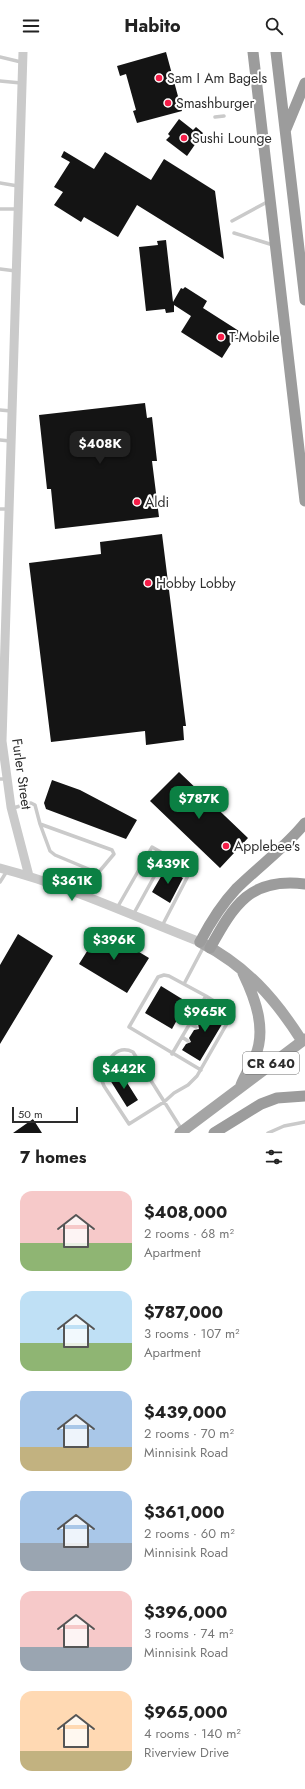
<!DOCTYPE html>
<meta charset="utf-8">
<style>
:root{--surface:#fff;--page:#f2f2f2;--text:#222;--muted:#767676;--accent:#0b8043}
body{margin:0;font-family:Jost,sans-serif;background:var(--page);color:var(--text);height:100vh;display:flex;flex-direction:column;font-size:15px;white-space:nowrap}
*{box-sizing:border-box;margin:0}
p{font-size:13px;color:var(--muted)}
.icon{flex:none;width:22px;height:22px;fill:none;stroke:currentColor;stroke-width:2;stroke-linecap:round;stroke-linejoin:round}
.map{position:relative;height:1081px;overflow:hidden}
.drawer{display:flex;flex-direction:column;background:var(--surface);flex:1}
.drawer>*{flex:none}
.scale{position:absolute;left:12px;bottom:10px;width:66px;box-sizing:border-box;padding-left:4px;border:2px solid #2d2d2d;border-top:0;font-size:11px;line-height:14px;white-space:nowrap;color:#2d2d2d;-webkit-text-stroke:3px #fff;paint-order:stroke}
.price{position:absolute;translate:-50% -34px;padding:0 9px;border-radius:8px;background:var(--accent);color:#fff;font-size:13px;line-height:26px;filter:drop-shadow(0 1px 2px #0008)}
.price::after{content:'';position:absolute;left:50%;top:24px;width:12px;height:9px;margin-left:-6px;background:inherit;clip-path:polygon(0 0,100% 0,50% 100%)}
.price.active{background:#222;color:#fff}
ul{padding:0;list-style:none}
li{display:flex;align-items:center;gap:12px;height:100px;padding:0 20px}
li span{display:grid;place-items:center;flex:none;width:112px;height:80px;border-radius:12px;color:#555}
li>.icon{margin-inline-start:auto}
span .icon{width:48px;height:48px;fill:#fffc;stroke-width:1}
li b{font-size:17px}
h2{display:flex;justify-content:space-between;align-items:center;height:48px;padding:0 20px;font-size:17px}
header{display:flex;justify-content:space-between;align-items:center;height:52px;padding:0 20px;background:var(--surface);font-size:18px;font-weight:700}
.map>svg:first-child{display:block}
</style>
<header><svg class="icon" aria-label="menu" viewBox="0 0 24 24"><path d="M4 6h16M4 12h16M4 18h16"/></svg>Habito<svg class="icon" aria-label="search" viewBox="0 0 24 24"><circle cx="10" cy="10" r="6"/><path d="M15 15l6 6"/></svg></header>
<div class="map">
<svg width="305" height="1081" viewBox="0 0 305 1081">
<rect width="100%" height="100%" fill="#fff"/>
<path fill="#141414" d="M166,0L182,59L137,71L133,59L136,58L126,22L120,24L117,14Z
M179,67L193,78L196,75L203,81L187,104L166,88L170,84L168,82Z
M64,99L94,117L105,100L151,128L164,107L215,139L224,207L137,153L118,185L84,165L81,170L54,153L63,140L54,135L70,110L61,105Z
M166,188L173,250L181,236L183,237L185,235L207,249L203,256L239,279L222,306L181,280L191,264L174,253V260L166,261L165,257L146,259L139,195L158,193L157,189Z
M145,351L147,366L152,365L157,409H152L159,465L55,477L51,437H47L39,363Z
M162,482L186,674H183L184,688L146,693L145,679L51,690L29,511L101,502L100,490Z
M179,720L248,786L220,816L150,749Z
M52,728L80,738L137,768L126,787L46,757L44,751Z
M166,816L183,826L170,851L152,840Z
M101,877L149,906L127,941L79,912Z
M18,882L53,904L0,992V913Z
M161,934L187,950L172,977L145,961Z
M209,953L227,964L200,1009L182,998L186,992L191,990L189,986L194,978L199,977L198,972L201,967L206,965L204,961Z
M121,1021L138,1048L127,1055L110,1028Z
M33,1067L42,1081H13Z"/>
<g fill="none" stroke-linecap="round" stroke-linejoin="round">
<path stroke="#cacaca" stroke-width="3.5" d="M0,5L21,10
M0,29L21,31
M215,65L224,64
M0,131L18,134
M0,157H17
M232,169L269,149
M234,181L273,193
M0,217L16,219
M0,358L11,359
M0,388L10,389
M0,457H8
M0,727H6
M13,756L31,751L35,753L40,772L112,798L114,802L98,821L88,843
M40,772L50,799L55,803L98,821
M0,830L7,819
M117,856L152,795L166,803
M133,863L166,803L188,816L190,820L162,874
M184,932L204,894
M197,960L203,964
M190,972L196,975
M182,985L188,989
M172,1002L206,944L233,961L197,1024L188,1033L174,1041L164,1050L129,1072L104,1034L100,1024C107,1011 115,991 133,1000L182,1078
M201,1018L129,975L158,925L164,923L169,924L206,944
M268,1081L284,1074L305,1070"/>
<path stroke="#cacaca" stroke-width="9" d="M23,0L2,689L11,755L29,824
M0,816C69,834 133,864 200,890"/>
<path stroke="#a5a5a5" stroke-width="11" d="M200,890C246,914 274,945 302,989
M241,1033C245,1023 251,1014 255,1005C267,977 255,946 243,921
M180,1081L305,987"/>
<path stroke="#9c9c9c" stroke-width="11" d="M253,0L305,449
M276,0L305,248
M286,77L305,31
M200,890C210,871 221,853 236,837C259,814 285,796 305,771
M210,896C234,853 250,825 305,832
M214,1081L261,1052L277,1046L305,1044"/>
</g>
<g fill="#f61e49" stroke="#fff" stroke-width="1.5">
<circle cx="159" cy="26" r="4"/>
<circle cx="168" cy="51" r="4"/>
<circle cx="184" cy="86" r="4"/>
<circle cx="221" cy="285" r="4"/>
<circle cx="137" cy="450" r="4"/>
<circle cx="148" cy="531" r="4"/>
<circle cx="226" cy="794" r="4"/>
</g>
<g text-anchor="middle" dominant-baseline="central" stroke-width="4" stroke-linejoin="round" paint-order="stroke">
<rect fill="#fff" stroke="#6c6c6c" stroke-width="1" x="243" y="1000" width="56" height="22" rx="3"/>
<g font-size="13" font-weight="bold" fill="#2d2d2d">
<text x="271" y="1011">CR 640</text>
</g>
<g font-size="14" fill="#2d2d2d" stroke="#fff" text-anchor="start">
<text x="167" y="26">Sam I Am Bagels</text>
<text x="176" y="51">Smashburger</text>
<text x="192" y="86">Sushi Lounge</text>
<text x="229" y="285">T-Mobile</text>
<text x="145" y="450">Aldi</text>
<text x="156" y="531">Hobby Lobby</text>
<text x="234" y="794">Applebee's</text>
</g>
<g font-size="14" fill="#2d2d2d" stroke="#fff">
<text transform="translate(22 722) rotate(82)">Furler Street</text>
</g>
</g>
</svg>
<div class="scale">50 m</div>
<b class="price active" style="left:100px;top:413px">$408K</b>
<b class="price" style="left:199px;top:768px">$787K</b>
<b class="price" style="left:168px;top:833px">$439K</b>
<b class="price" style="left:72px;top:850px">$361K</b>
<b class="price" style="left:114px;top:909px">$396K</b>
<b class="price" style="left:205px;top:981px">$965K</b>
<b class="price" style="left:124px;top:1038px">$442K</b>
</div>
<section class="drawer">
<h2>7 homes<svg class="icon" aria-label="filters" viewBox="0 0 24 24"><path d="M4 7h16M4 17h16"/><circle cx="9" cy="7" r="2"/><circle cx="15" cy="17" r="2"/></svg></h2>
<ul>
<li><span style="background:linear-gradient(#f6c9c9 65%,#8fb573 0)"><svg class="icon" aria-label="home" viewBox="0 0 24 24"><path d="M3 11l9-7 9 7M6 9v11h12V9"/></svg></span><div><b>$408,000</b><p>2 rooms · 68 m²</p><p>Apartment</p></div></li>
<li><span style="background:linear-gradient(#bfe0f5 65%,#8fb573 0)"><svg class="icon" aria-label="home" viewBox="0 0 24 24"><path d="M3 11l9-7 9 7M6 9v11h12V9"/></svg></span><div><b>$787,000</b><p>3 rooms · 107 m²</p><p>Apartment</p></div></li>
<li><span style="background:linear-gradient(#a9c7e8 70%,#c2b280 0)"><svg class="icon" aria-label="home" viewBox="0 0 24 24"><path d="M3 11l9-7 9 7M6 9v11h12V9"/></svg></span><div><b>$439,000</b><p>2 rooms · 70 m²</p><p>Minnisink Road</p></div></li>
<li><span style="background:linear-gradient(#a9c7e8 65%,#9aa5b1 0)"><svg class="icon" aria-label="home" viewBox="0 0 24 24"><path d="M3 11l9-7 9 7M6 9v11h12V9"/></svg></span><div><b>$361,000</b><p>2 rooms · 60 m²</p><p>Minnisink Road</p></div></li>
<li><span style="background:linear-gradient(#f6c9c9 70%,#9aa5b1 0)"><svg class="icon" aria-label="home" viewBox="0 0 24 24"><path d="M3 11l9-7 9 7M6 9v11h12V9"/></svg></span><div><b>$396,000</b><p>3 rooms · 74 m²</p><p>Minnisink Road</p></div></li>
<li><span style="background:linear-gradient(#ffd9b3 75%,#c2b280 0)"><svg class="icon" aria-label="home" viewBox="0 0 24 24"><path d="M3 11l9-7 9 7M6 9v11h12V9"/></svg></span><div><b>$965,000</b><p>4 rooms · 140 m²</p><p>Riverview Drive</p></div></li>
</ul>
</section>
